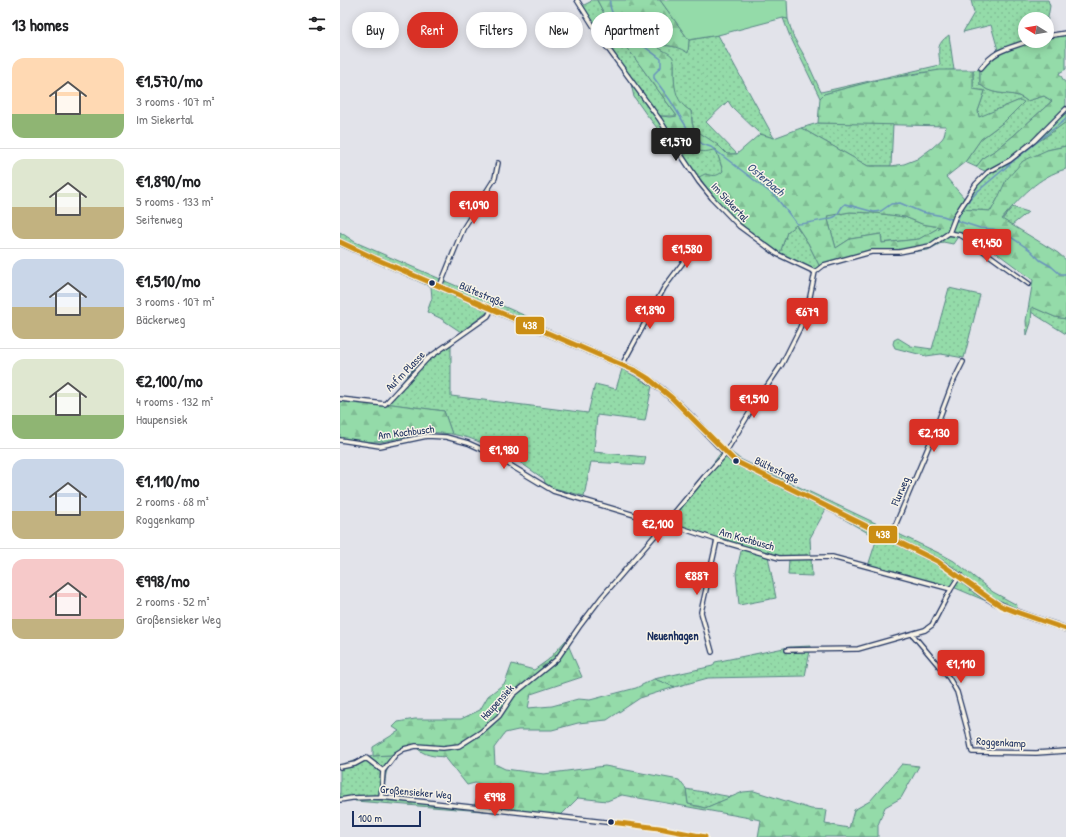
<!DOCTYPE html>
<meta charset="utf-8">
<style>
:root{--surface:#fff;--page:#f6f6f6;--text:#202124;--muted:#757577;--line:#e0e0e0;--accent:#d93025}
body{margin:0;font-family:"Patrick Hand",sans-serif;background:var(--page);color:var(--text);height:100vh;display:flex;flex-direction:column;font-size:15px;white-space:nowrap}
*{box-sizing:border-box;margin:0}
p{font-size:13px;color:var(--muted)}
.icon{flex:none;width:22px;height:22px;fill:none;stroke:currentColor;stroke-width:2;stroke-linecap:round;stroke-linejoin:round}
.map{position:relative;flex:1;overflow:hidden}
.sheet{display:flex;flex-direction:column;background:var(--surface);width:340px}
.sheet>*{flex:none}
.banner{position:absolute;left:12px;top:12px;width:380px;height:36px;display:flex;gap:8px}
.needle{width:26px;rotate:281deg}
.fabs{position:absolute;left:678px;top:12px;display:grid;gap:8px}
.fabs a{display:grid;place-items:center;width:36px;height:36px;border-radius:50%;background:var(--surface);box-shadow:0 2px 10px #0003;font-size:20px}
.scale{position:absolute;left:12px;bottom:10px;width:69px;box-sizing:border-box;padding-left:4px;border:2px solid #1b2f5e;border-top:0;font-size:11px;line-height:14px;white-space:nowrap;color:#1b2f5e;-webkit-text-stroke:3px #f7f3e8;paint-order:stroke}
.price{position:absolute;translate:-50% -34px;padding:0 9px;border-radius:4px;background:var(--accent);color:#fff;font-size:13px;line-height:26px;filter:drop-shadow(0 1px 2px #0008)}
.price::after{content:'';position:absolute;left:50%;top:24px;width:12px;height:9px;margin-left:-6px;background:inherit;clip-path:polygon(0 0,100% 0,50% 100%)}
.price.current{background:#222;color:#fff}
ul{padding:0;list-style:none}
li{display:flex;align-items:center;gap:12px;height:100px;padding:0 12px}
li+li{border-top:1px solid var(--line)}
li span{display:grid;place-items:center;flex:none;width:112px;height:80px;border-radius:12px;color:#555}
li>.icon{margin-inline-start:auto}
span .icon{width:48px;height:48px;fill:#fffc;stroke-width:1}
li b{font-size:17px}
h2{display:flex;justify-content:space-between;align-items:center;height:48px;padding:0 12px;font-size:17px}
.pill{padding:0 14px;border-radius:18px;background:var(--surface);box-shadow:0 2px 10px #0003;font-size:14px;line-height:36px}
.pill.current{background:var(--accent);color:#fff}
main{display:flex;flex:1;min-height:0}
.map>svg:first-child{display:block}
</style>
<main>
<section class="sheet">
<h2>13 homes<svg class="icon" aria-label="filters" viewBox="0 0 24 24"><path d="M4 7h16M4 17h16"/><circle cx="9" cy="7" r="2"/><circle cx="15" cy="17" r="2"/></svg></h2>
<ul>
<li><span style="background:linear-gradient(#ffd9b3 70%,#8fb573 0)"><svg class="icon" aria-label="home" viewBox="0 0 24 24"><path d="M3 11l9-7 9 7M6 9v11h12V9"/></svg></span><div><b>€1,570/mo</b><p>3 rooms · 107 m²</p><p>Im Siekertal</p></div></li>
<li><span style="background:linear-gradient(#dfe7d0 60%,#c2b280 0)"><svg class="icon" aria-label="home" viewBox="0 0 24 24"><path d="M3 11l9-7 9 7M6 9v11h12V9"/></svg></span><div><b>€1,890/mo</b><p>5 rooms · 133 m²</p><p>Seitenweg</p></div></li>
<li><span style="background:linear-gradient(#c9d6e8 60%,#c2b280 0)"><svg class="icon" aria-label="home" viewBox="0 0 24 24"><path d="M3 11l9-7 9 7M6 9v11h12V9"/></svg></span><div><b>€1,510/mo</b><p>3 rooms · 107 m²</p><p>Bäckerweg</p></div></li>
<li><span style="background:linear-gradient(#dfe7d0 70%,#8fb573 0)"><svg class="icon" aria-label="home" viewBox="0 0 24 24"><path d="M3 11l9-7 9 7M6 9v11h12V9"/></svg></span><div><b>€2,100/mo</b><p>4 rooms · 132 m²</p><p>Haupensiek</p></div></li>
<li><span style="background:linear-gradient(#c9d6e8 65%,#c2b280 0)"><svg class="icon" aria-label="home" viewBox="0 0 24 24"><path d="M3 11l9-7 9 7M6 9v11h12V9"/></svg></span><div><b>€1,110/mo</b><p>2 rooms · 68 m²</p><p>Roggenkamp</p></div></li>
<li><span style="background:linear-gradient(#f6c9c9 75%,#c2b280 0)"><svg class="icon" aria-label="home" viewBox="0 0 24 24"><path d="M3 11l9-7 9 7M6 9v11h12V9"/></svg></span><div><b>€998/mo</b><p>2 rooms · 52 m²</p><p>Großensieker Weg</p></div></li>
</ul>
</section>
<div class="map">
<svg width="726" height="837" viewBox="0 0 726 837">
<defs>
<pattern id="grass-dots" width="8" height="8" patternUnits="userSpaceOnUse"><rect width="8" height="8" fill="#94dba9"/><path d="M2 2h.1M6 6h.1" fill="none" stroke="#7fbc94" stroke-width="1.8" stroke-linecap="round"/></pattern>
<pattern id="forest-firs" width="22" height="20" patternUnits="userSpaceOnUse"><rect width="22" height="20" fill="#94dba9"/><path d="M5 1l3.5 6h-7zM16 11l3.5 6h-7z" fill="#7fbc94"/></pattern>
</defs>
<rect width="100%" height="100%" fill="#e2e3ea"/>
<filter id="ink" filterUnits="userSpaceOnUse"><feTurbulence type="fractalNoise" baseFrequency=".025" numOctaves="2"/><feDisplacementMap in="SourceGraphic" scale="8" xChannelSelector="R" yChannelSelector="G"/><feConvolveMatrix kernelMatrix="1 2 1 2 8 2 1 2 1" color-interpolation-filters="sRGB"/></filter>
<g filter="url(#ink)">
<path fill="url(#grass-dots)" stroke="#588584" d="M252,0H257L277,38L291,53L337,116H320L348,146L376,149L383,171L379,175L375,176L359,177L357,182L341,158L306,114L294,97L291,84L240,7L250,2Z
M631,0H708L710,6L707,23V19H685V41L658,50L651,25L623,32L634,13Z
M443,18L448,19L453,36L465,57L481,92L600,65C599,50 595,45 609,35L614,70C570,71 526,83 484,94L480,98L449,34Z
M378,35L434,138L420,134L392,107L388,101L366,122L397,154H387C379,145 358,135 354,128C351,122 353,117 351,111C332,101 334,84 334,64L318,48L322,45C332,46 339,47 348,52L349,40Z
M640,69V85C643,86 645,89 648,90C661,96 676,91 687,101L704,96L712,101L673,136L656,150L644,157L636,167L625,162L641,139L665,121L680,100L639,118L638,111L645,91L633,89V70Z
M726,122V146L707,150L658,198L651,211L619,209C634,172 671,158 703,138C711,133 718,127 726,122Z
M478,123L553,124L551,166H528L461,128Z
M672,207L688,212L672,225L662,220Z
M510,212L535,213L565,217L582,224L600,227L579,239L542,243L541,234L510,239L496,248L487,216Z
M456,225L468,243L481,269L478,273L459,264L440,253L447,232Z
M0,232L15,242L202,323L199,331L150,310L121,332L100,318L87,312L92,298L91,287L0,246Z
M609,288L640,295L624,358L601,354L586,356L555,348L553,344L554,340L558,338L571,346L592,349Z
M692,307L715,317L726,319V334L691,312Z
M111,340V396L248,413L255,384L276,389L282,369L312,386L305,421L257,415L254,452L306,457L304,465L251,462L244,496L206,486L204,479L181,463L153,447L129,438L112,434L104,411L44,403L73,369L88,356Z
M385,447L400,459L603,555L614,561L653,592L677,605L675,613L613,587L528,566L537,538L486,509L470,538L472,576L448,575L449,559L428,556L436,598L399,605L396,573L402,547L328,525Z
M471,646L465,676L368,678L335,687L314,679L373,666L375,662L449,647Z
M64,750C45,762 44,776 45,797L0,799V765L33,756L50,755Z
M346,789L392,797L365,808L348,804Z"/>
<path fill="url(#forest-firs)" stroke="#588584" fill-rule="evenodd" d="M257,0H320L349,40L348,53C339,47 332,46 322,45L319,48C323,51 328,52 332,56C335,61 334,66 334,71C334,88 336,103 351,111L352,123L354,129L378,145L387,154H397L420,134L434,138L461,128L528,166H551L564,164L577,159L592,148L602,139L604,136L606,126L478,123L480,98L484,94L533,81L600,70H633V89L645,91L638,111L639,117L680,100L684,102L665,121L641,139L625,162L606,177L624,198L619,209L651,211L658,198L666,180L683,161L707,150L726,146V169C699,176 679,198 662,219L718,253L726,260V319L715,317L692,307L691,323L687,335L686,321L693,280L642,242L621,232L613,244L603,242L588,250L561,253L530,252L485,265L481,269L468,243L456,225L447,232L440,253C422,239 402,227 386,211C376,201 367,189 359,177L365,174C373,176 377,177 383,171L376,149C355,157 349,145 336,132H330L320,116L331,117L337,116L291,53L277,38ZM510,212L535,213L565,217L582,224L600,227L579,239L542,243L541,234L510,239L496,248L487,216Z
M726,31V69L719,73L726,84V122L704,138L647,172L636,167L644,157L656,150L673,136L712,101L704,96L687,101C676,91 661,96 648,90C645,89 644,86 640,85V69L647,60L658,50L685,41H707V35Z
M0,397L104,411L112,434L88,432L41,442L0,441Z
M226,640L242,677L191,694L188,708L212,706L238,699L250,700L296,688L314,679L335,687L300,698L267,720L238,723L212,730H178L165,733L154,748L155,764L165,769L204,774L265,766L339,780L346,789L348,804L365,808L403,792L414,791L471,809L487,810L485,824L509,828L514,810L530,801L562,764L579,766L561,798L545,807L538,825V837H418L421,820L282,795L267,801L238,798L219,817L15,801L12,798L134,807L141,784L135,783L127,785L105,757C94,756 84,756 76,747L50,755L33,756V747L59,731L53,727L58,722L75,719H121L140,710L148,696L165,683L172,664L194,670L208,660Z"/>
<path fill="#94dba9" stroke="#588584" d="M320,0H447L448,19L443,18L378,35L349,40Z"/>
<g fill="none" stroke-linecap="round" stroke-linejoin="round">
<path stroke="#6993bd" stroke-width="1.5" d="M270,0C267,22 305,47 321,59V67L314,74V78L330,100L349,131L362,144L371,147L435,196L457,224C463,224 493,219 496,216C500,212 500,207 505,204L534,212L541,211L551,204L560,203L581,212L603,216L617,221L621,211
M623,207L638,191L677,158L726,119
M618,221L640,228L653,229L665,233L690,250L700,260L712,267L720,274H726"/>
<g stroke="#1b2f5e" stroke-width="6">
<path id="street" d="M237,0L266,46L320,120L341,155L359,182L372,198L399,226L437,254L475,272
M707,36L726,33
M641,68C656,49 667,49 689,41
M609,233L620,235L627,239L689,284
M475,272L484,265L531,252H559L590,246L609,233L616,215L636,184L648,172L670,160L694,141L726,109
M100,286L123,229L155,178L158,163
M282,365L324,288L359,241
M0,399L45,404L87,359L148,316L152,309
M0,440L40,446L87,436L106,437L128,443L150,453L213,491L325,524L338,527L377,540L432,556L439,558L492,557L611,589
M550,538L590,443L613,382L623,362
M573,635L609,678L617,692L628,732L632,752L696,753L726,751
M447,650L518,649L585,630L592,625L611,589L620,575
M372,652L361,612L377,540
M0,767L15,764L26,758L43,771
M41,797L43,771L56,754L64,749L76,746L103,748L119,746L141,732L159,716L173,695L217,659L239,627L261,598L325,524L364,477L382,458L415,404L442,364L459,330L467,311L475,272
M0,800L12,798L41,797L319,828L365,837"/>
</g>
<g stroke="#1b2f5e" stroke-width="8">
<path id="secondary" d="M0,242L36,259L296,371C331,392 357,424 385,452L395,461L597,561C617,573 633,589 653,601C675,614 702,620 726,629"/>
</g>
<use href="#street" stroke="#f7f3e8" stroke-width="3.5"/>
<use href="#secondary" stroke="#f7f3e8" stroke-width="5"/>
<g stroke="#f7f3e8" stroke-width="8">
<path id="bus-1" d="M0,242L36,259L296,371L309,379L332,398L395,461L597,561L646,596L661,606L679,613L726,629
M271,822L319,828L365,837"/>
</g>
<use href="#bus-1" stroke="#cb8e13" stroke-width="5"/>
</g>
</g>
<g fill="#1b2f5e" stroke="#f7f3e8" stroke-width="1.5">
<circle cx="92" cy="283" r="3.5"/>
<circle cx="396" cy="461" r="3.5"/>
<circle cx="271" cy="822" r="3.5"/>
</g>
<g text-anchor="middle" dominant-baseline="central" stroke-width="3" stroke-linejoin="round" paint-order="stroke">
<g font-size="11" fill="#1b2f5e" stroke="#f7f3e8">
<text transform="translate(390 202) rotate(47)">Im Siekertal</text>
<text transform="translate(142 294) rotate(23)">Bültestraße</text>
<text transform="translate(65 371) rotate(-46)">Auf'm Plasse</text>
<text transform="translate(66 432) rotate(-7)">Am Kochbusch</text>
<text transform="translate(437 470) rotate(26)">Bültestraße</text>
<text transform="translate(560 491) rotate(-67)">Flurweg</text>
<text transform="translate(407 539) rotate(16)">Am Kochbusch</text>
<text transform="translate(157 702) rotate(-48)">Haupensiek</text>
<text transform="translate(661 742) rotate(3)">Roggenkamp</text>
<text transform="translate(76 792) rotate(5)">Großensieker Weg</text>
</g>
<g font-size="12" font-style="italic" fill="#35507e" stroke="#f7f3e8">
<text transform="translate(426 179) rotate(40)">Osterbach</text>
</g>
<g font-size="12" font-weight="bold" fill="#1b2f5e" stroke="#f7f3e8">
<text x="333" y="635">Neuenhagen</text>
</g>
</g>
<g stroke="#f7f3e8" stroke-width="1.5">
<rect x="175" y="316" width="30" height="19" rx="4" fill="#cb8e13"/>
<rect x="528" y="525" width="30" height="19" rx="4" fill="#cb8e13"/>
</g>
<g font-size="11" text-anchor="middle" font-weight="bold" fill="#fff">
<text x="190" y="329">438</text>
<text x="543" y="538">438</text>
</g>
</svg>
<div class="fabs">
<a><svg class="needle" viewBox="-14 -14 28 28"><path d="M0-13l5 13h-10z" fill="#e53935"/><path d="M0 13l5-13h-10z" fill="#757577"/></svg></a>
</div>
<div class="scale">100 m</div>
<b class="price current" style="left:336px;top:162px">€1,570</b>
<b class="price" style="left:134px;top:225px">€1,090</b>
<b class="price" style="left:647px;top:263px">€1,450</b>
<b class="price" style="left:347px;top:269px">€1,580</b>
<b class="price" style="left:310px;top:330px">€1,890</b>
<b class="price" style="left:467px;top:332px">€679</b>
<b class="price" style="left:414px;top:419px">€1,510</b>
<b class="price" style="left:594px;top:453px">€2,130</b>
<b class="price" style="left:164px;top:470px">€1,980</b>
<b class="price" style="left:318px;top:544px">€2,100</b>
<b class="price" style="left:357px;top:596px">€887</b>
<b class="price" style="left:621px;top:684px">€1,110</b>
<b class="price" style="left:155px;top:817px">€998</b>
<div class="banner">
<a class="pill">Buy</a>
<a class="pill current">Rent</a>
<a class="pill">Filters</a>
<a class="pill">New</a>
<a class="pill">Apartment</a>
</div>
</div>
</main>
